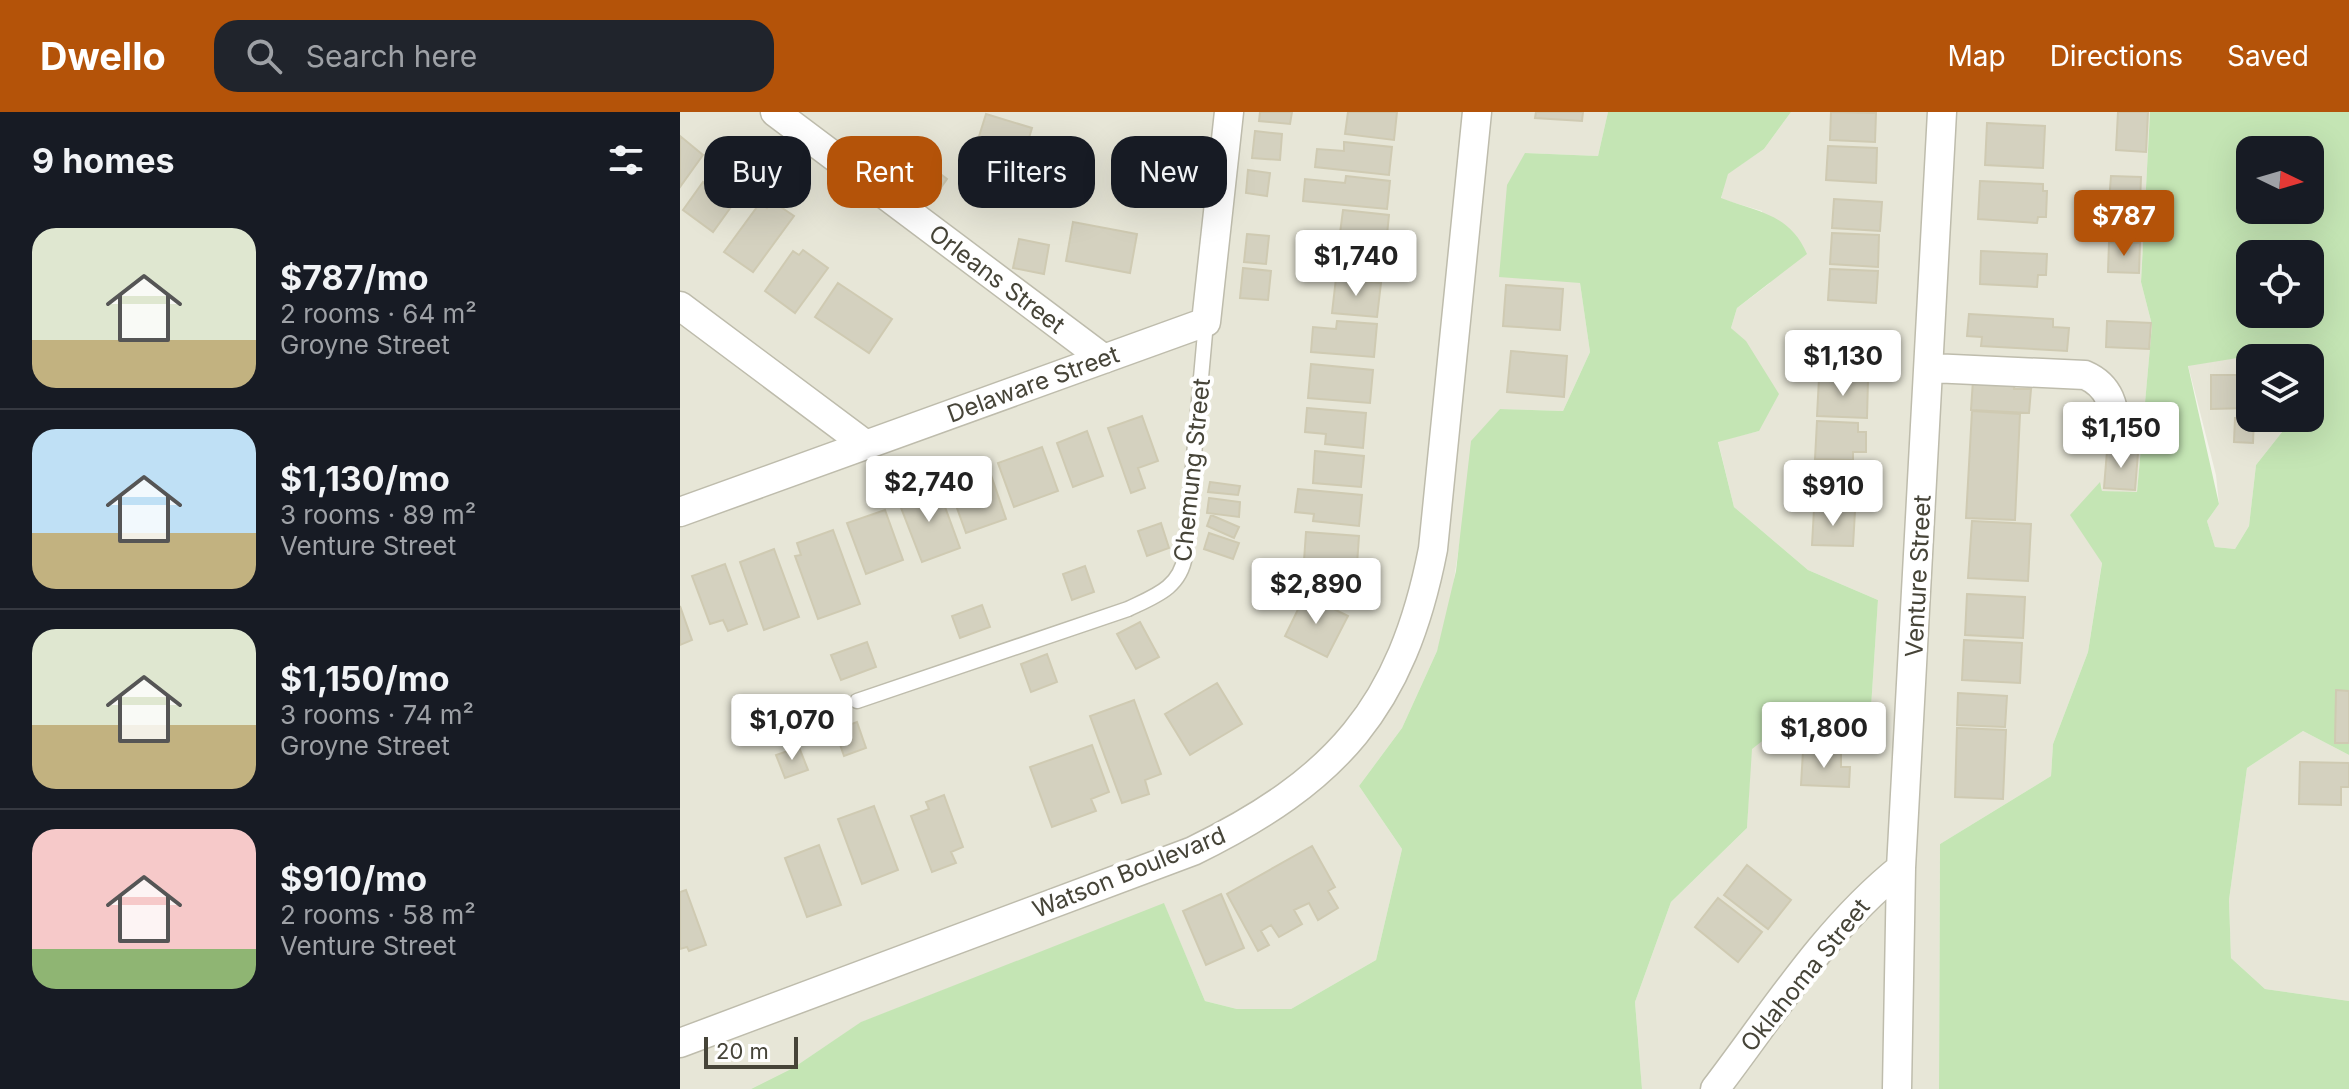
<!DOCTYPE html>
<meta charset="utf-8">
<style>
:root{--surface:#171b24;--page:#20242c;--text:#f1f3f6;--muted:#9ea1a6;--line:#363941;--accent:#b45309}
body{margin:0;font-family:Inter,sans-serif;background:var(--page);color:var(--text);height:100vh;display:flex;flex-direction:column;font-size:30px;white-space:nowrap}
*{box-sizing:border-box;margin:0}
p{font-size:26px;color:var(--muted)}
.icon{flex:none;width:44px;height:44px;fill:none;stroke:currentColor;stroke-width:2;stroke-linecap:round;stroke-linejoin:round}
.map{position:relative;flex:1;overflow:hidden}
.sheet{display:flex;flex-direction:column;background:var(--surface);width:680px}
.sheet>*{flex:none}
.banner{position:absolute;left:24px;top:24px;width:760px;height:72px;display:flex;gap:16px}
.needle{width:52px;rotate:95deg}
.buttons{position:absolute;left:1556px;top:24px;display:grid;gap:16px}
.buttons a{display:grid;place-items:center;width:88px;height:88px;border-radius:16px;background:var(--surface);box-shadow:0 8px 32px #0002;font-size:40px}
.scale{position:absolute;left:24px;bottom:20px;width:94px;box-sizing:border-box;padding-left:8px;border:4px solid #464438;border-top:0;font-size:22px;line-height:28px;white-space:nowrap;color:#464438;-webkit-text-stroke:6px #fff;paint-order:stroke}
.price{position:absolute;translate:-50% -68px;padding:0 18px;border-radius:8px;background:#fff;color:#222;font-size:26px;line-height:52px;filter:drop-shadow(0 2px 4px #0008)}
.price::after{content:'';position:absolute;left:50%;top:48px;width:24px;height:18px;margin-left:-12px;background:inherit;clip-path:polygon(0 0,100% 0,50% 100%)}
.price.active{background:var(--accent);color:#fff}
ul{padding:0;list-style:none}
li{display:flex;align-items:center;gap:24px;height:200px;padding:0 32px}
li+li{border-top:2px solid var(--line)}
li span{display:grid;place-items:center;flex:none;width:224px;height:160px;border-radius:24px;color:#555}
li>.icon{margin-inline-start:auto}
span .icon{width:96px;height:96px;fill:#fffc;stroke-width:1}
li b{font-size:34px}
h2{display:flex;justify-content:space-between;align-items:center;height:96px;padding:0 32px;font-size:34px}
.pill{padding:0 28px;border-radius:24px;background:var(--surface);box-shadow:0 8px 32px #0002;font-size:28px;line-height:72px}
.pill.active{background:var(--accent);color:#fff}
header{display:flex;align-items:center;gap:48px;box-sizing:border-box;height:112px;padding:0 40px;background:var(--accent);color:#fff}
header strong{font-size:38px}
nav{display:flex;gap:44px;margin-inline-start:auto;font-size:28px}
.search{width:560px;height:72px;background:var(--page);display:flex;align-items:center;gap:20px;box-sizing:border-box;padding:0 28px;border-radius:24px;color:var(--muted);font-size:30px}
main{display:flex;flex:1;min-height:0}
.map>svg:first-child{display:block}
</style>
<header>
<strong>Dwello</strong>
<div class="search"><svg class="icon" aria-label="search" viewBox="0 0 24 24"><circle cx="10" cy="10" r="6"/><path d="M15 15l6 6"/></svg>Search here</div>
<nav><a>Map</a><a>Directions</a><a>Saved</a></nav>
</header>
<main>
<section class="sheet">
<h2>9 homes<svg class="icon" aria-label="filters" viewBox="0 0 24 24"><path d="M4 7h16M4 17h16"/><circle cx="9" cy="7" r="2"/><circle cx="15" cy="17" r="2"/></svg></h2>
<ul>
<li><span style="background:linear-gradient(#dfe7d0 70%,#c2b280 0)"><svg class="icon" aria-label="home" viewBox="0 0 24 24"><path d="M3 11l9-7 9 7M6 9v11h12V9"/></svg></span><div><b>$787/mo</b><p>2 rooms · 64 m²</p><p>Groyne Street</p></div></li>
<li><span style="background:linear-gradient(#bfe0f5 65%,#c2b280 0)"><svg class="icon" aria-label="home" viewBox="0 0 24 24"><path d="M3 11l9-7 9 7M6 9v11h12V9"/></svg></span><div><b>$1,130/mo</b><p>3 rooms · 89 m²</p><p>Venture Street</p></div></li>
<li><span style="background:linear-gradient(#dfe7d0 60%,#c2b280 0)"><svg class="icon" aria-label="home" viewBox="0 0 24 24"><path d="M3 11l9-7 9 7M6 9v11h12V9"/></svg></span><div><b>$1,150/mo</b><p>3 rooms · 74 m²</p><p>Groyne Street</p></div></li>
<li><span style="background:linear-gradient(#f6c9c9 75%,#8fb573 0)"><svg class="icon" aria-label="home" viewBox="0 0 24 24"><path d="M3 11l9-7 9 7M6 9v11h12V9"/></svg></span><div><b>$910/mo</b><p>2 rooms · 58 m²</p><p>Venture Street</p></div></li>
</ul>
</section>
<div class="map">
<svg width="1669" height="977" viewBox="0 0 1669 977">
<rect width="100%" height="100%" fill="#f3f3e9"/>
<path fill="#e7e6d7" d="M0,0H928L918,44L845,41L900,171L910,240L883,299L820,297L782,415L769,500L757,539L722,616L679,674L722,737L696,848L611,897H557L525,889L484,792L182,910L113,956L71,977H0Z
M1111,0H1470L1461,170L1472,213L1457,381L1422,379L1421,371L1422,450L1408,540L1373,632L1371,664L1260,732L1259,977H962L955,890L991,790L1067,716L1071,637L1108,609L1190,610L1198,488L1128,458L1054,395L1038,329L1079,319L1066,230L1051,216L1057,196L1090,171L1082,99L1041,87L1047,62L1084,37Z
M1596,240L1597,246H1570V306H1605L1606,315L1576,353L1569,414L1555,437L1535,435L1527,409L1539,392L1536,363L1508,253Z
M1623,619L1669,643V889L1585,877L1551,846L1549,788L1567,656Z"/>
<path fill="#c4e5b4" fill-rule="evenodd" d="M928,0H1111L1084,37L1048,62L1041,86C1078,100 1110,102 1127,142L1057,196L1051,216L1066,229L1099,282L1079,319L1038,330L1054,395L1128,458L1198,488L1190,611L1108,609L1072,637L1067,716L991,790L955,890L962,977H71L113,956L181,910L484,791L525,889L557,897H611L696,848L722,737L679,674L722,616L757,539L776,459L791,329L820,297L883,299L910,240L900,171L819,165L827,73L845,41L918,44Z
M1470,0H1669V643L1623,619L1567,656L1549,788L1551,846L1585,877L1669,889V977H1259L1260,732L1371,664L1373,632L1408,540L1422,451L1390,403L1420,370L1422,379L1457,380L1472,213L1461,170ZM1570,38H1630V98H1570ZM1570,142H1630V202H1570ZM1595,240L1597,246H1630V306H1605L1606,315L1576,353L1569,414L1555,437L1535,435L1527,409L1539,392L1508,254Z"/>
<path fill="#d4d1bf" stroke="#cfcab2" stroke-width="2" d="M580,0H612L610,12L579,9Z
M668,0H717L714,28L665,22Z
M856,0H903L902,9L855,6Z
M1151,0L1196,1L1195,30L1150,28Z
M1438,0H1468L1466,40L1436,38Z
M306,2L352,16L337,66L321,61L317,75L286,66Z
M1307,11L1365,14L1363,56L1305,53Z
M575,19L602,22L600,48L572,46Z
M0,24L23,43L0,75Z
M664,30L712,35L709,63L635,55L637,37L664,39Z
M1148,34L1197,36L1196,71L1146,68Z
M246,51L267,67L252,88L230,72Z
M568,58L590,61L587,84L566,81Z
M666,64L710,69L707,97L623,89L625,67L665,71Z
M1431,64L1461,65L1460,91L1429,90Z
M42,67L61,81L33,120L3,98L23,70L34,79Z
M1300,69L1363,72V79H1367L1366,105H1358L1357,111L1298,107Z
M1154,87L1202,90L1200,119L1152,116Z
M92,89L114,104L73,160L44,140L80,91L87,96Z
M663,98L709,103L706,133L659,129Z
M393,110L457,122L450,161L386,149Z
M1152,121L1199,123L1198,155L1150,152Z
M567,122L589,124L586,152L564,150Z
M339,127L369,133L364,162L333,156Z
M1429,130L1460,131L1459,161L1428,160Z
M658,134L705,138L702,168L655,163Z
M123,138L148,156L115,201L85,179L113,139L119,143Z
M1301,139L1367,142L1366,163H1358L1357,175L1300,172Z
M563,156L591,159L588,188L560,186Z
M1150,157L1198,159L1196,191L1148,188Z
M656,166L701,171L697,205L652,201Z
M158,171L212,207L189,241L135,205Z
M826,173L883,177L880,218L823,214Z
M1289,202L1373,207V215L1389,216L1387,239L1301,234L1302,225L1287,224Z
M657,209L697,212L694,245L631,240L633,215L656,217Z
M1427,209L1471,211L1469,237L1426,235Z
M831,239L887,244L884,285L827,280Z
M631,252L693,258L690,291L628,286Z
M1531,263H1570V296L1531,297Z
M1139,266L1188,268L1187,306L1137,304Z
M1293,268L1335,270L1334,277H1351L1349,301L1291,298Z
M627,296L686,301L683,336L645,332L646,322L625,320Z
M1292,299L1340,302L1335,408L1286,406Z
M462,304L478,349L458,356L465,376L451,381L428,316Z
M1555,306H1574L1573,331L1554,330Z
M1137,309L1178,311V320H1186V340H1173V348L1135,347Z
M407,319L423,364L393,375L377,331Z
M362,335L378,379L334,395L318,351Z
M635,339L684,344L681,375L633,371Z
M1427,339L1458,341L1455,378L1424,376Z
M1133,357L1177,359L1176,364H1185L1184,381H1176L1175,395L1132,393Z
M310,360L326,407L286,421L269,374Z
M530,370L560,374L558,383L528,380Z
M257,373L280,436L242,450L218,388Z
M618,377L682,383L679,414L633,409L634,402L615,400Z
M529,386L560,390L559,405L527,401Z
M1134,397L1175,399L1173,434L1132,433Z
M205,398L223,448L186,462L167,411Z
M531,403L559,415L554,426L527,414Z
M1292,409L1351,412L1348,469L1288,466Z
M481,411L489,436L467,444L458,419Z
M153,418L180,492L138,507L115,444L121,443L117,431Z
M626,420L679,424L676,467L623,463Z
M529,421L559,431L553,447L524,437Z
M94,437L119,505L84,518L60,450Z
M45,452L67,512L48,519L43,508L30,512L12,464Z
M405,454L414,480L392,488L383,462Z
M1287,482L1345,485L1343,526L1285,523Z
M625,483L668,504L647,545L605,524Z
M302,493L310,515L280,526L272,504Z
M0,494L12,528L0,533Z
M460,510L479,545L456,557L437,522Z
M1284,528L1342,531L1340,571L1282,568Z
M187,530L196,555L161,568L151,543Z
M367,542L377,570L351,580L341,552Z
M537,571L562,612L510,643L485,602Z
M1656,578L1669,579V631H1655Z
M1278,581L1327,584L1325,615L1277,613Z
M454,588L481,662L465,668L469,682L442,691L410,604Z
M177,610L186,636L164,644L155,618Z
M1277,616L1326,618L1323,687L1275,685Z
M412,633L429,680L411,687L416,699L372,715L350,655Z
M119,635L128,658L105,666L96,643Z
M1123,639L1161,641V655H1170L1169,675L1121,673Z
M1620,650L1669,651V675H1661V693L1619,692Z
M264,683L283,735L271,740L276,751L252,760L231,704L249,697L246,690Z
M194,694L218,758L182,772L158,707Z
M139,733L161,793L127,805L105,746Z
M632,734L655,775L648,779L658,796L638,808L629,791L614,798L622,812L599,825L591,813L581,819L589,833L578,839L547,782Z
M1067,753L1111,788L1088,817L1044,783Z
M6,778L26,833L9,839L7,835L0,837V780Z
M541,782L564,836L526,853L503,799Z
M1038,786L1082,820L1058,850L1015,815Z"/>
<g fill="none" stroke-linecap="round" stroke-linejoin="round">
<g stroke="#bebcac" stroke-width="17">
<path id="lane" d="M177,589L448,497C475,484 500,476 505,444L526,210"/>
</g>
<g stroke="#bebcac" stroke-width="31">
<path id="street" d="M95,0L424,247
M0,194L186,333
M1251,256L1405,263C1433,275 1434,299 1438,326
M0,400L526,210L549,0
M0,931L513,739C656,669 722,596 753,437L797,0
M1035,977C1093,901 1146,816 1221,756
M1217,977L1221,756L1262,0"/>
</g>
<use href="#lane" stroke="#fff" stroke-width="14"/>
<use href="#street" stroke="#fff" stroke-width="28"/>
</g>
<g text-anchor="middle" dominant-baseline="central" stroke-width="8" stroke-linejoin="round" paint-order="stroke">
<g font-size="24" fill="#464438" stroke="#fff">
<text transform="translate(317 167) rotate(37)">Orleans Street</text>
<text transform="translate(353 272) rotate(-20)">Delaware Street</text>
<text transform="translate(512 358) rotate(-84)">Chemung Street</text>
<text transform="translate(1238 464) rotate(-87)">Venture Street</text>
<text transform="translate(449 760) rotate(-22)">Watson Boulevard</text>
<text transform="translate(1125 863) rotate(-51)">Oklahoma Street</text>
</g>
</g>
</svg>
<div class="buttons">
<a><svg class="needle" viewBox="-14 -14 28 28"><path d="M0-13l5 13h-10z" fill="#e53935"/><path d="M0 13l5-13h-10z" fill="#9ea1a6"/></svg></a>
<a><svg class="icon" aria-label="locate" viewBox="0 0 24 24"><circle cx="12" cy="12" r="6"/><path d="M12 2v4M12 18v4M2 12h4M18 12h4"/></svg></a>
<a><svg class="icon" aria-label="layers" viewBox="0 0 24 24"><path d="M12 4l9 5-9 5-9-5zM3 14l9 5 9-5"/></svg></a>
</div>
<div class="scale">20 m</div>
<b class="price active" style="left:1444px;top:146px">$787</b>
<b class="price" style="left:676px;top:186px">$1,740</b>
<b class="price" style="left:1163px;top:286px">$1,130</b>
<b class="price" style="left:1441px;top:358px">$1,150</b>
<b class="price" style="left:249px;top:412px">$2,740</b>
<b class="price" style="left:1153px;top:416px">$910</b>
<b class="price" style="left:636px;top:514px">$2,890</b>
<b class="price" style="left:112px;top:650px">$1,070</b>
<b class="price" style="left:1144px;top:658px">$1,800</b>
<div class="banner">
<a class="pill">Buy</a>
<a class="pill active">Rent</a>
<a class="pill">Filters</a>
<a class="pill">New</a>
</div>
</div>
</main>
